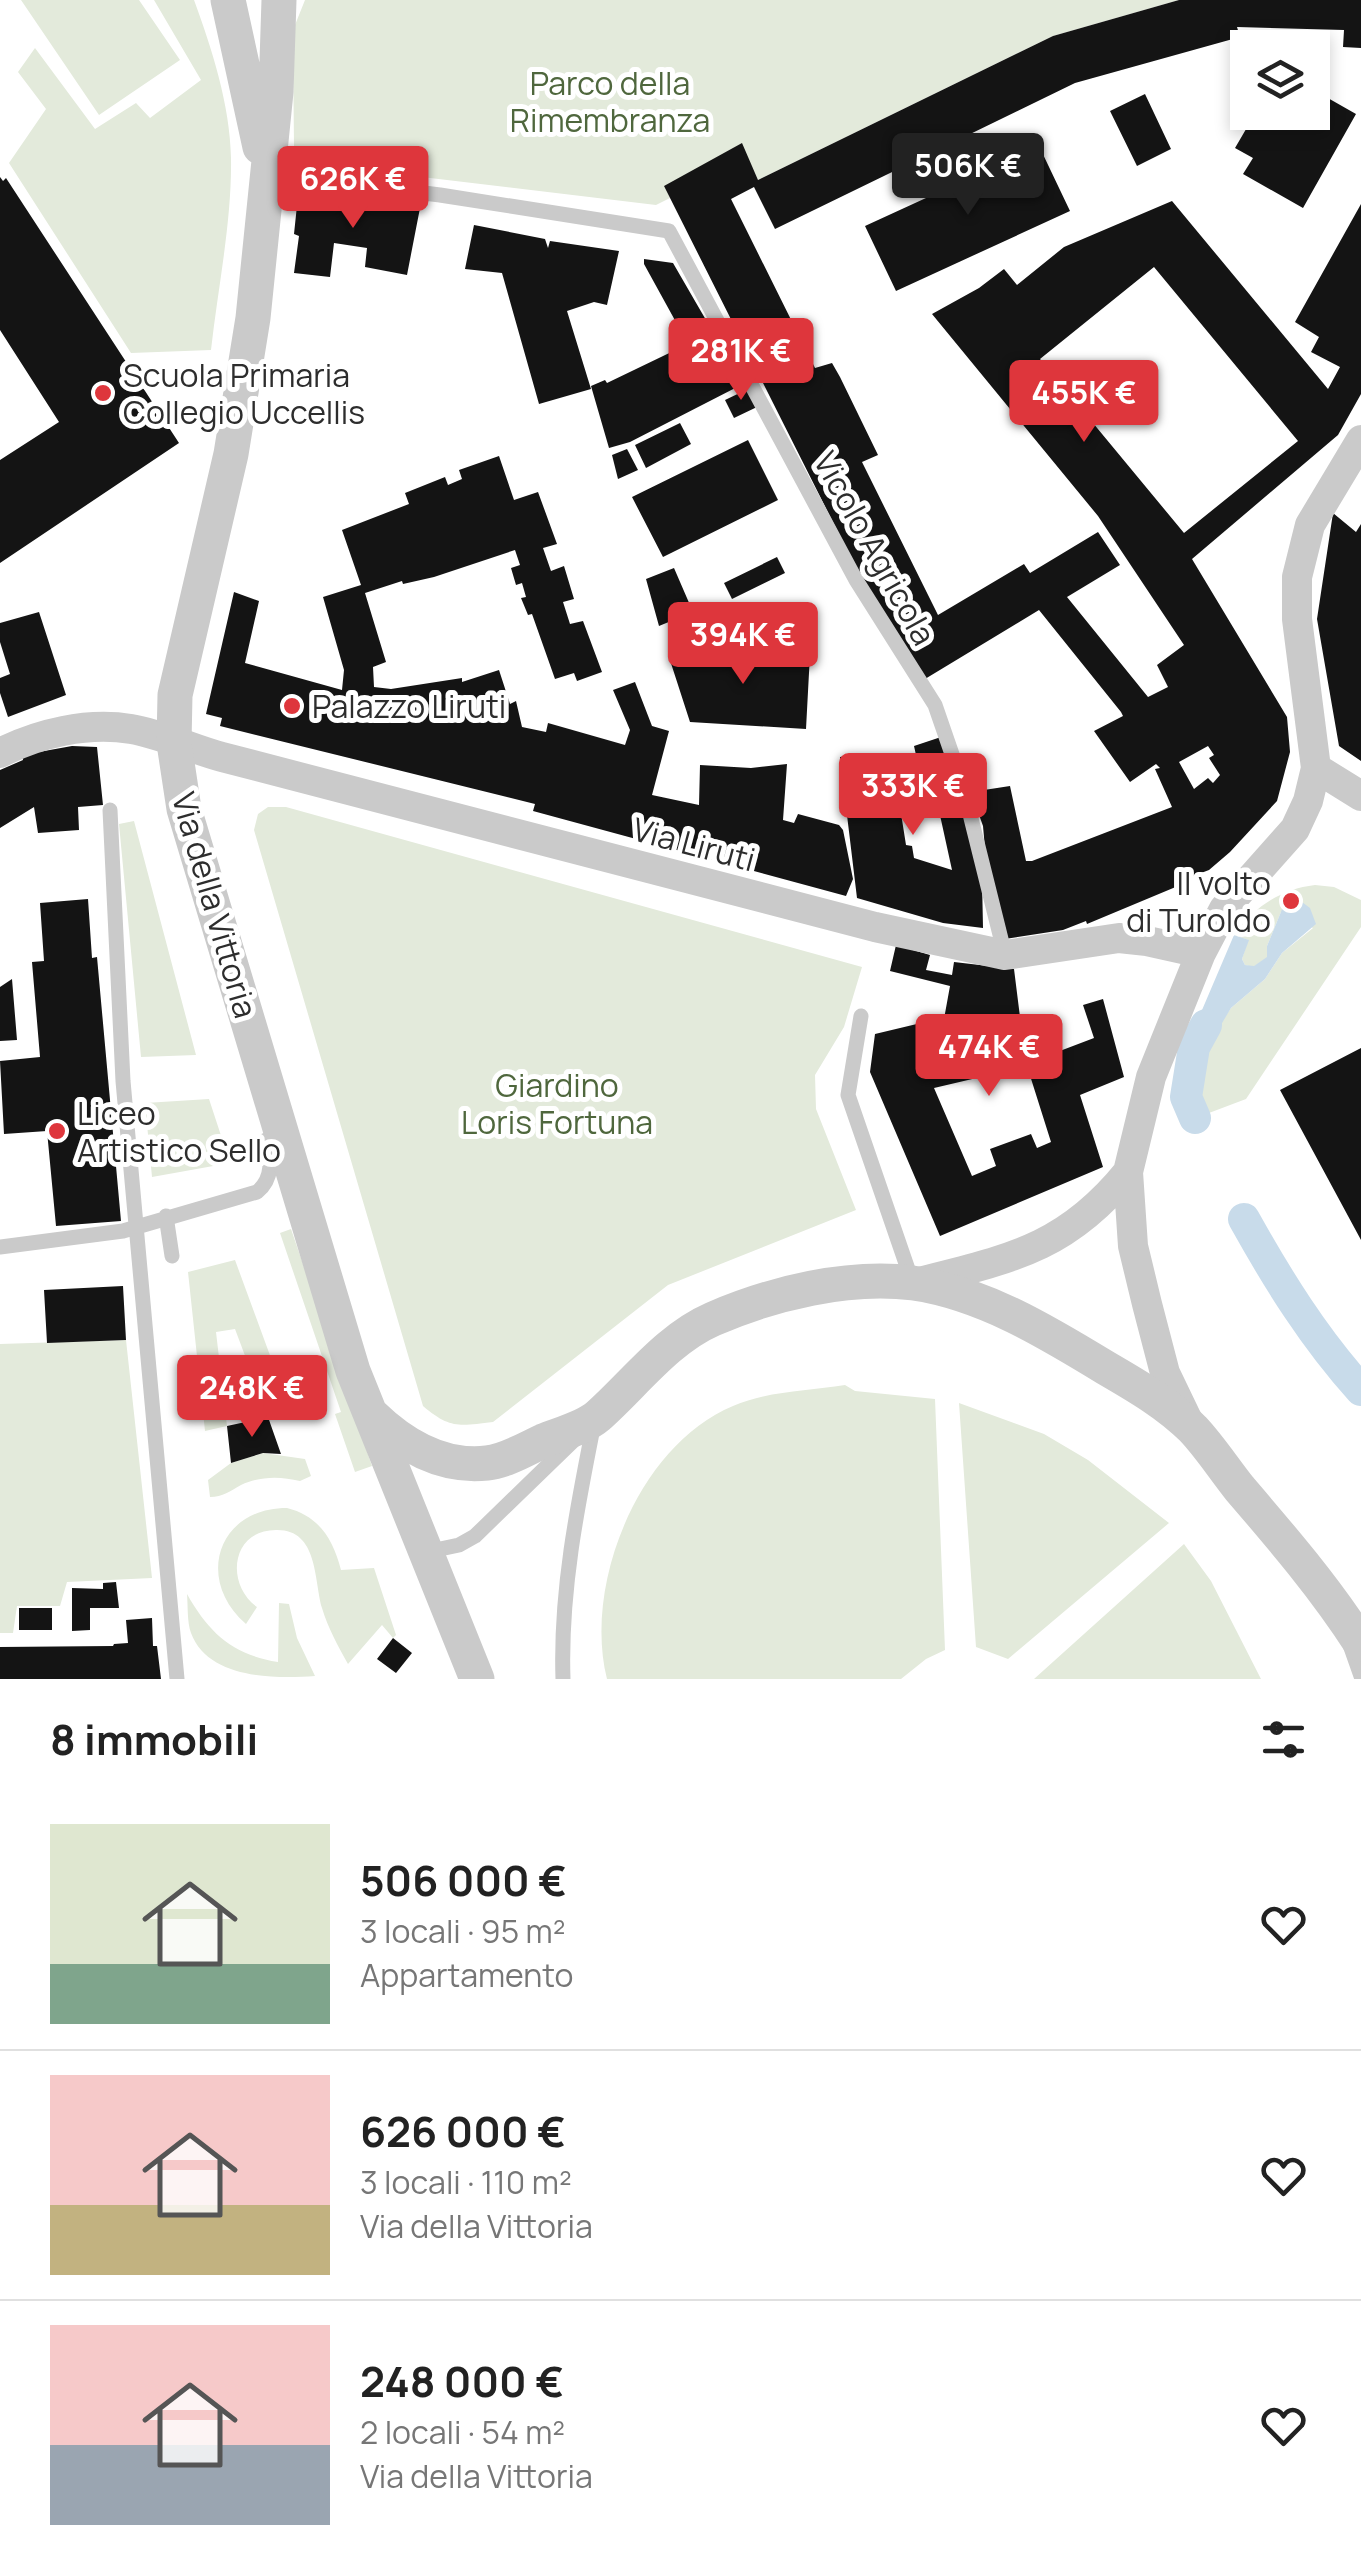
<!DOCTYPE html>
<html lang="it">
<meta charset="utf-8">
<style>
:root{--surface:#fff;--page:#f2f2f2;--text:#222;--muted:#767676;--line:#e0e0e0;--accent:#de363c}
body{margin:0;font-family:Manrope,sans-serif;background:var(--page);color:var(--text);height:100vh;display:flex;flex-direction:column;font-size:38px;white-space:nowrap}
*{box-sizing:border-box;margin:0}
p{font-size:32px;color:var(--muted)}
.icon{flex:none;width:55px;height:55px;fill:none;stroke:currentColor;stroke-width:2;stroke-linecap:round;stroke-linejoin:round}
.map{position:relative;height:1679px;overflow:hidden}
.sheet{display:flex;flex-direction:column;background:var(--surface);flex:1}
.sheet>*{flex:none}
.buttons{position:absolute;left:1230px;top:30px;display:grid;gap:20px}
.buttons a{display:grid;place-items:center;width:100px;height:100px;border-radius:0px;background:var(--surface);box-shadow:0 5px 15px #0003;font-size:50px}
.price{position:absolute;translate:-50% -85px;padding:0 22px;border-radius:10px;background:var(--accent);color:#fff;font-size:32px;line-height:65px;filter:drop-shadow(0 2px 5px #0008)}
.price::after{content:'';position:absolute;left:50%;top:60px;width:30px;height:22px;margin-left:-15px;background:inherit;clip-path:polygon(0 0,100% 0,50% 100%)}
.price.selected{background:#222;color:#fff}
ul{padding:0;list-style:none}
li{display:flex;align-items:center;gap:30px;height:250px;padding:0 50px}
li+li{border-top:2px solid var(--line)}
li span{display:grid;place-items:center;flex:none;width:280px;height:200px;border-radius:0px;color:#555}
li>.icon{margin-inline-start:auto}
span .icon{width:120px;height:120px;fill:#fffc;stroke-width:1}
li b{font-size:42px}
h2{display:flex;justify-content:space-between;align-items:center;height:120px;padding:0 50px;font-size:42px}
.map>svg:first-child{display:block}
</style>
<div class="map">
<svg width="1361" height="1679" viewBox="0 0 1361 1679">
<rect width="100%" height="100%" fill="#fff"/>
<path fill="#e3eadb" d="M21,0H139L180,60L99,115Z
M154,0H194C212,49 230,105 231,158C232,221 218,287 211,350L131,353L9,163L46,109L18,72L35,48L95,129L136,103L150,118L201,80Z
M305,0H1179L1053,36L758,180L741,144L665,186L670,198L656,205L321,165L299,156L294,146L293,48L295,25Z
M268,807H286L862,967L844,1027L815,1075L816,1109L856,1210L668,1285L493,1422C459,1426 450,1429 423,1406L254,830L258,814Z
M134,821L196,1055L141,1057L119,824Z
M1315,885L1334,887L1361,900V927L1246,1099L1201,1116L1194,1097L1209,1045L1220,1024L1231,1008L1265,979L1282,953L1313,928L1281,912L1267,946V958L1253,967L1245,965L1242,959L1248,940L1234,935C1254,907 1281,889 1315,885Z
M209,1099L230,1163L152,1177L145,1103Z
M291,1229L372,1466L355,1472L335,1414L341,1412L280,1233Z
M235,1260L290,1410L268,1417L235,1329L216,1332L227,1426L205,1431L188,1272Z
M126,1340L152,1578L67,1582L60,1606H17L13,1633H0V1344Z
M845,1385L855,1391L935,1399L945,1650L926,1659L901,1679H607C583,1584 639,1445 733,1406C767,1391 808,1391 845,1385Z
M959,1403L1044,1434L1088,1460L1169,1523L1008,1659L976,1647Z
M263,1453L305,1459L311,1476L300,1481C280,1476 260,1476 241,1485C230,1491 223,1497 210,1497L208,1480L231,1463Z
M287,1508C319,1516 333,1539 341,1570L374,1568L396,1635L393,1638L382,1625L348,1664C338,1646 328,1628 322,1608C314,1579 318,1529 276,1530C231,1530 225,1584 257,1607L246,1624C195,1580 217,1508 287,1508Z
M1184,1544L1211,1581L1261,1679H1034Z
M187,1594C209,1633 233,1655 278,1662L279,1603L289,1604L297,1638L315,1676C275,1679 208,1679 191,1633C187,1622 188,1606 187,1594Z"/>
<path fill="#c8dbea" d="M1298,899L1310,908L1316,924L1282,953L1265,979L1231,1008L1209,1045L1201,1068L1179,1064L1234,935L1249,940L1242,959L1245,965L1254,966L1267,957V946L1285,902Z"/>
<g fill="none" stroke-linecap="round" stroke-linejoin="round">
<path stroke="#c8dbea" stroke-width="32" d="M1195,1118L1186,1097L1194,1047L1206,1025
M1244,1219C1278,1280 1314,1338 1361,1390"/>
</g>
<path fill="#141414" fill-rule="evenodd" d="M1179,0H1361V48L1343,47L1344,30L1237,27L1240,37L1075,83L775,229L754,187L731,199L815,368L832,363L840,377L878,455L862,462L938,615L1024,564L1030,573L1098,532L1120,565L1067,597L1148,697L1168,687L1157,665L1184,645L1098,516L932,314L979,288L1004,269L1017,285L1064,247L1172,201L1328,389L1340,367L1311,352L1319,337L1295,322L1361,204V394L1338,435L1192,559L1287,717L1290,752L1277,801L1230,852L1209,870L1188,878L1190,881L1087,924L1086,921L1063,930L1005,939L987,871L983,826L971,792L1010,786L1026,861H1032L1172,807L1155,769L1160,768L1156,764L1130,782L1094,731L1123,716L1121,712L1039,610L925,679L853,562L664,186L742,143L758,180L1053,36ZM1154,267L1298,441L1184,533L1040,359ZM1208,746L1214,755L1209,758L1220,775L1213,783L1208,778L1194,789L1179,762Z
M1312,89L1356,114L1303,208L1243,174L1253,158L1235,148L1256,112H1312Z
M1145,94L1171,149L1137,166L1110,111Z
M1039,146L1070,211L896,291L865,226Z
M0,177L3,181L6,178L179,443L0,563V460L59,422L0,330Z
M311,187L420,208L407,275L365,267L367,248L334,243L330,277L294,273L299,236L294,234L298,196Z
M474,225L545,239L548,248L550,241L619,251L607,305L594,302L567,311L591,389L539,404L502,273L465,269Z
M644,259L673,263L743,384L630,442L609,448L591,386L605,380L607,383L688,344L644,264Z
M748,389L757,407L734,418L725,400Z
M680,423L691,444L646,468L635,445Z
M748,440L778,500L663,557L632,497Z
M627,449L638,470L618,479L612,455Z
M499,456L514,500L538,492L557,544L543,548L551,571L564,566L574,599L563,602L570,624L583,621L602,672L577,681L574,673L555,679L532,614L528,615L521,598L526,597L522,583L516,585L511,568L520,565L515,550L434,577L403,584L402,581L365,593L386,662L373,667L374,687L391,689L462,678V682L499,670L510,704L516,701L522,727L546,732L548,723L625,745L630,730L613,690L635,682L652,726L669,731L652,795L699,805L700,765L751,768L787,764L783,820L794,823L798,814L839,825L843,830L853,879L846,896L533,811L535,804L220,726L222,718L206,714L234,592L259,601L245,663L342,690L344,670L323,597L361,585L342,530L409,504L405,493L445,477L448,485L462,479L459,470Z
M1333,513L1356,532L1361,524V761L1339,746L1317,619Z
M777,557L785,573L732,599L724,583Z
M674,568L693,612L659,626L646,579Z
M39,612L66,695L8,717L0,693V678L10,674L0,642V623Z
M684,647L810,654L806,729L690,722L668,654Z
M941,737L962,799L982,879L983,928L943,923L857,898L840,757L860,754L864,776L887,771L884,762L916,755L914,746ZM922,783L928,807L938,806L952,870L914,858L912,846L906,845L897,788Z
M72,746L97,747L103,805L78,807L79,830L38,833L34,807L0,828V770L23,760L22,755Z
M88,899L92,958L97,957L121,1221L56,1226L47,1131L4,1134L0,1061L40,1057L32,962L44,961L40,903Z
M896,945L930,955L926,970L952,975L954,962L1014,969L1020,1017L996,1014L997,1040L1038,1030L1044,1057L1094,1038L1083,1005L1103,999L1124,1077L1080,1095L1103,1167L940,1236L870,1072L875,1034L921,1023L928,1058L977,1044L972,1023L944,1019L950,986L890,971ZM1027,1066L1051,1142L1037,1148L1031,1134L990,1149L996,1166L972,1176L934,1088Z
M12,979L17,1040L0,1041V987Z
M1361,1048V1240L1280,1090Z
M123,1286L126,1340L47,1343L44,1290Z
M268,1417L281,1454L263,1453L231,1463L227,1426Z
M116,1582L119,1608H90V1630L72,1631V1588L103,1589V1583Z
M19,1608H52V1630H19Z
M152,1618L153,1646H157L161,1679H0V1647L113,1646L114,1644L128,1643L126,1620Z
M393,1638L412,1653L396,1673L377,1659Z"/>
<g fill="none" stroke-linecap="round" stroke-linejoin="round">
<path stroke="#cacaca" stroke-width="15" d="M265,178H303L440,195L669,231L856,580L935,705L963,786L1005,955
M110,810L123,1081L177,1679
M861,1016L848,1095L912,1281
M166,1216L172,1256
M0,1247L123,1231L257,1192C274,1178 271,1159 266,1140
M426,1552L459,1545L475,1536L574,1440
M1349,1642L1361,1676
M563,1679C560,1593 577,1508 594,1423"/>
<path stroke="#cacaca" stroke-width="30" d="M0,753C39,733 87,722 131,729C161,734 192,749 222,757L875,927L1005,955L1119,938L1147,941L1201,953
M1316,768L1361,796
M915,1283C1008,1259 1065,1250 1128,1172
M1190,1425L1165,1373L1147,1304L1133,1246L1128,1172L1151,1077L1201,953L1224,909L1295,829L1308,801L1316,768L1297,619V577L1310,525L1361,440"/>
<path stroke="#cacaca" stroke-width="35" d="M228,0L260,147
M279,0L276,92L253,318L231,454L175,695L174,743L184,809L353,1371L477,1679
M372,1415C403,1445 442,1468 487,1463C506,1461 526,1449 543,1441C560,1434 584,1428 598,1416C635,1383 667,1339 713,1319C773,1293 848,1275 913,1283C983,1293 1047,1332 1106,1368C1137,1386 1168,1404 1193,1429C1210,1447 1224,1469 1240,1489C1283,1539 1325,1588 1361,1644"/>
</g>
<g fill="#de363c" stroke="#fff" stroke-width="4">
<circle cx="103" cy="393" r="10"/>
<circle cx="292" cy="706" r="10"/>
<circle cx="1291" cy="901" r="10"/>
<circle cx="57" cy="1131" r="10"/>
</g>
<g text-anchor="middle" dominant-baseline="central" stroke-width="10" stroke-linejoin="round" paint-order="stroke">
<g font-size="32" fill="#4f673d" stroke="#fff">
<text x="610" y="83">Parco della<tspan x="610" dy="37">Rimembranza</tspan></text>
<text x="557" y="1085">Giardino<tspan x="557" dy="37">Loris Fortuna</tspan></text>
</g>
<g font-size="32" fill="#2d2d2d" stroke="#fff" text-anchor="start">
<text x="123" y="375">Scuola Primaria<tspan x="123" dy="37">Collegio Uccellis</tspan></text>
<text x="312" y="706">Palazzo Liruti</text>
<text x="1271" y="883" text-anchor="end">Il volto<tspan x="1271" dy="37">di Turoldo</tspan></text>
<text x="77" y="1113">Liceo<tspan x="77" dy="37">Artistico Sello</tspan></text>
</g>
<g font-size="32" fill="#2d2d2d" stroke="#fff">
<text transform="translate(875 548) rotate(61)">Vicolo Agricola</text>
<text transform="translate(694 844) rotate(15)">Via Liruti</text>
<text transform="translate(215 905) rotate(74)">Via della Vittoria</text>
</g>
</g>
</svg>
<div class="buttons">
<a><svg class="icon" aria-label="layers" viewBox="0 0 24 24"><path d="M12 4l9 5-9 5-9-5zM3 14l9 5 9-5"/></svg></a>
</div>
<b class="price selected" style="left:968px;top:218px">506K €</b>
<b class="price" style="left:353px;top:231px">626K €</b>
<b class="price" style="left:741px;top:403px">281K €</b>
<b class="price" style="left:1084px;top:445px">455K €</b>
<b class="price" style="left:743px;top:687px">394K €</b>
<b class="price" style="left:913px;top:838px">333K €</b>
<b class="price" style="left:989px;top:1099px">474K €</b>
<b class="price" style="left:252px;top:1440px">248K €</b>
</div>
<section class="sheet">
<h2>8 immobili<svg class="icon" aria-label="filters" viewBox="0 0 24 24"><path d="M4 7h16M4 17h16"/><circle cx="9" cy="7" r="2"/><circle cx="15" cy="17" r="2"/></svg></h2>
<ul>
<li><span style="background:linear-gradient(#dfe7d0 70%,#7fa58c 0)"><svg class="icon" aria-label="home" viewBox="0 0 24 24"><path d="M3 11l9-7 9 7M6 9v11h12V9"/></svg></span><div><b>506 000 €</b><p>3 locali · 95 m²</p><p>Appartamento</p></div><svg class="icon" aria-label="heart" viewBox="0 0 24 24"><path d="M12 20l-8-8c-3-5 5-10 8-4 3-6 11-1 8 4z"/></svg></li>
<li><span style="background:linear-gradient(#f6c9c9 65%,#c2b280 0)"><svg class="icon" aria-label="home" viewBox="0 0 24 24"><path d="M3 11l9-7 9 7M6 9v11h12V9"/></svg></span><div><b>626 000 €</b><p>3 locali · 110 m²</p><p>Via della Vittoria</p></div><svg class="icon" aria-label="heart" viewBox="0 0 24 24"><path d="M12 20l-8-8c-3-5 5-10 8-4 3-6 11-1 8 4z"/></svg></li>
<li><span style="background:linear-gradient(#f6c9c9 60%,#9aa5b1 0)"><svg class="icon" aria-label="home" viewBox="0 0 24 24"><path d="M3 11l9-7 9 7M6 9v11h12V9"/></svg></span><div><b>248 000 €</b><p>2 locali · 54 m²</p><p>Via della Vittoria</p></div><svg class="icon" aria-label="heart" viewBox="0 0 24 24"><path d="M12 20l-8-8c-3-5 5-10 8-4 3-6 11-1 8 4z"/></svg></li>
</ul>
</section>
